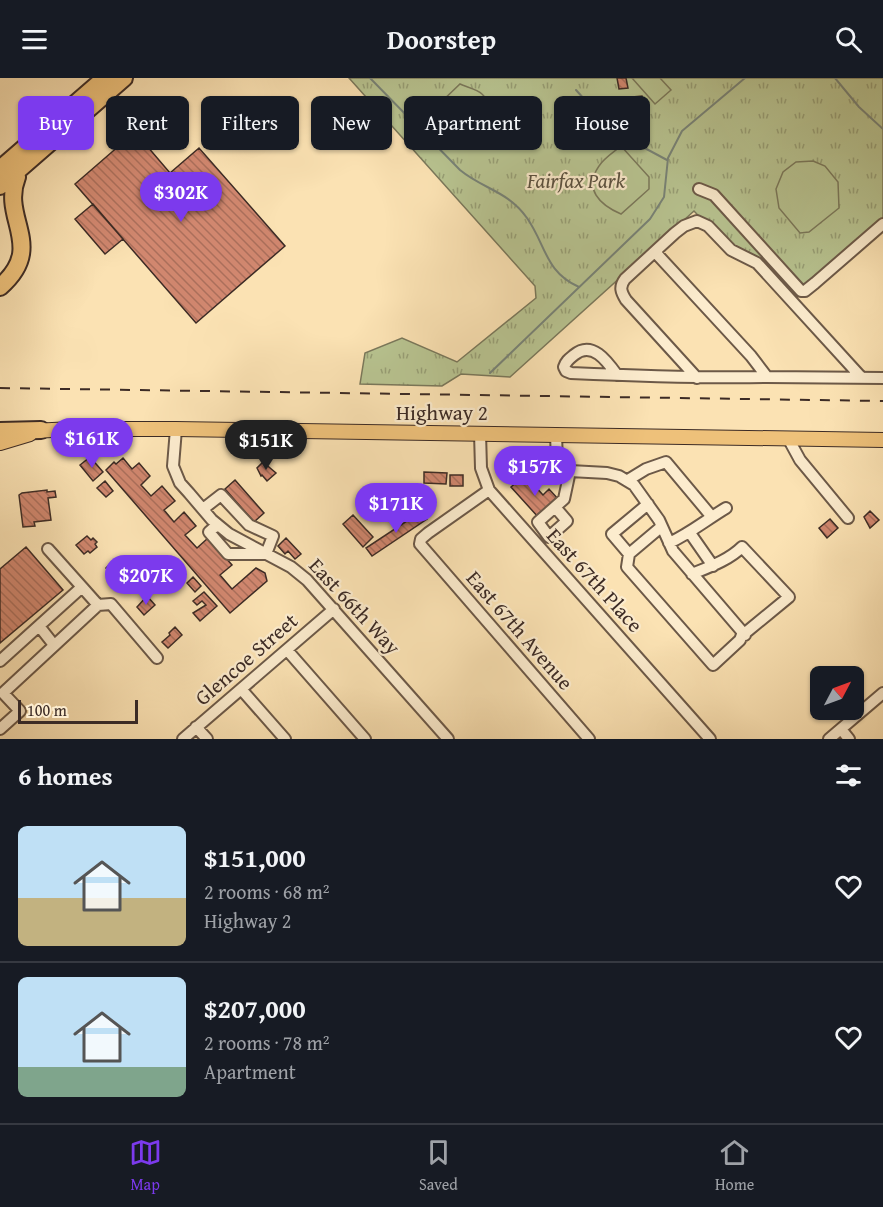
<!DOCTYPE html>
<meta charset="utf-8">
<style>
:root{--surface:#171b24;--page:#20242c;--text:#f1f3f6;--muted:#9ea1a6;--line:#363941;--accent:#7c3aed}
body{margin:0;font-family:"Gentium Book Plus",serif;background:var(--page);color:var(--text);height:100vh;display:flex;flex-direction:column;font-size:22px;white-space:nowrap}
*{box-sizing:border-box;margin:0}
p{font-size:20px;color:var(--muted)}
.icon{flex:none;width:33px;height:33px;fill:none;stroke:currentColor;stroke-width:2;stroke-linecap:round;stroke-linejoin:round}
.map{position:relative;height:661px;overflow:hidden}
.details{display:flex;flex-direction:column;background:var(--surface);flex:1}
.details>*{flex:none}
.hud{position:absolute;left:18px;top:18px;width:848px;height:54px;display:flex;gap:12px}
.needle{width:39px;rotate:49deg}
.fabs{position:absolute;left:810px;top:588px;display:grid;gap:12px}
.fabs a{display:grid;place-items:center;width:54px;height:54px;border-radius:9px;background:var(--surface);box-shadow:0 2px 4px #0004;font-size:30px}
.scale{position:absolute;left:18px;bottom:15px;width:120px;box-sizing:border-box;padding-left:6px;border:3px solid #3c2b25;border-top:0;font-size:16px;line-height:21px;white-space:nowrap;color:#3c2b25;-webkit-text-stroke:4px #fcecce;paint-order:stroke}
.price{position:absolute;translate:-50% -51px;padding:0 14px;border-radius:21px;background:var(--accent);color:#fff;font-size:20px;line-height:39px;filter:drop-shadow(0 2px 3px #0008)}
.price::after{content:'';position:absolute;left:50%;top:36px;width:18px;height:14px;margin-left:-9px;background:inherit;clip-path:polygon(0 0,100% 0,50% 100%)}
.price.on{background:#222;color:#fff}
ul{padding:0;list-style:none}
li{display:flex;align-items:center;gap:18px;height:150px;padding:0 18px}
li+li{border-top:2px solid var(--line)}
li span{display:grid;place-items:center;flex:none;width:168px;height:120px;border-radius:9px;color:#555}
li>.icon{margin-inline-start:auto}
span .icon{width:72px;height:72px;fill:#fffc;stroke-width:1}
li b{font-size:26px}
h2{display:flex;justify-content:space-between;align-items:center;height:72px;padding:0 18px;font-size:26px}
.chip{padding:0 21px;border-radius:9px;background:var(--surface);box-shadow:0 2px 4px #0004;font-size:21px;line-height:54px}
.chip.on{background:var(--accent);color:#fff}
header{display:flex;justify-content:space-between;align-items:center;height:78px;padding:0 18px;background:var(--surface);font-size:27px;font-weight:700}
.tab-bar{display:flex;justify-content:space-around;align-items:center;height:84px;border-top:2px solid var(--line);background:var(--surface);font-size:16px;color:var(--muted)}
.tab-bar a{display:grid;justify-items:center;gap:3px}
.tab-bar .on{color:var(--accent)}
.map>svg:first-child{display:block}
</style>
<header><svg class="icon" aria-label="menu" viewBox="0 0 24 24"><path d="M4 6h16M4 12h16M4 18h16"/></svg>Doorstep<svg class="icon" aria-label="search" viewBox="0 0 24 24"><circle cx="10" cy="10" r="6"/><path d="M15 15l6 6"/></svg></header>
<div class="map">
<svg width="883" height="661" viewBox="0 0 883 661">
<defs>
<pattern id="park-tufts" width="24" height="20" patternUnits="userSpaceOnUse" patternTransform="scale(1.5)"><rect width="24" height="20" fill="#b8c491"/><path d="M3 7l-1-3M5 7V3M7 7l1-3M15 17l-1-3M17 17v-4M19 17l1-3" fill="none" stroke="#979f76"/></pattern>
<pattern id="building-back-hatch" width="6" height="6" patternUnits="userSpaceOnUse" patternTransform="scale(1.5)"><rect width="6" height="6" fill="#d1876f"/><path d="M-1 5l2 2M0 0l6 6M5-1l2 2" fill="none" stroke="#ab6f5b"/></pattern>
</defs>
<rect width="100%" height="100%" fill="#fbe2b3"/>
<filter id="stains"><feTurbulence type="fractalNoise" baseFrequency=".00333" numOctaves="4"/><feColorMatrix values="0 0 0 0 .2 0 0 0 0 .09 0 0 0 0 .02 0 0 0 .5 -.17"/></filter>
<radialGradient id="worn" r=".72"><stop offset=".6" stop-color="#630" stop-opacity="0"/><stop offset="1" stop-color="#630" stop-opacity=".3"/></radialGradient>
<path fill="url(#park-tufts)" stroke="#7a785b" stroke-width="1.5" d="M349,0H883V146L809,210L731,172L694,133L510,299L461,296L442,308L360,306L365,275L402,260L457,284L536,220L535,208Z"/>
<path fill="#b8c491" stroke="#7a785b" stroke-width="1.5" d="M632,0H660L671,12L655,26Z
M460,6C466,9 477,11 482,16C505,38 485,60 462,70L439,44L437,28Z
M621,68L649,99V111L621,136C600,127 583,111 599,88C604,80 614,74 621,68Z
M813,83L825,88L838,104L839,130L809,154L800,155L779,130L776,111L783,94L796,84Z"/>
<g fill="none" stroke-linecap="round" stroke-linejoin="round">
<path stroke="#778378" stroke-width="2" d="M370,0L460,92C483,111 508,113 527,140C546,167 545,194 579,209
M835,0L859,29L883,51
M576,12L613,53L667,82
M490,295L650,141L664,119L668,80L682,53L745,0"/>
</g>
<path fill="url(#building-back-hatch)" stroke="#3c2b25" stroke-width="1.5" d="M617,0H626L628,10L619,11Z
M642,18L645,29L636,31L633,19Z
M135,54L170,95L199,70L285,168L196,245L75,106Z
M93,126L123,161L105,176L75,141Z
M90,379L103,394L93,403L80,387Z
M515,379L523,388L506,403L499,395L502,392L501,390Z
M123,380L132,391L139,385L150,398L141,407L151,418L162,408L175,423L164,432L174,444L184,434L196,448L185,457L197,470L208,460L232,487L220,497L232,511L256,490L265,495L267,503L230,535L106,392L114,384L116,386Z
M263,384L276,395L267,403L262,397L261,398L257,390Z
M424,394L447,395L446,406L424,405Z
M450,397H463V408H450Z
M525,397L543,417L549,411L559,422L539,440L511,409Z
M235,402L264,435L254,444L225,411Z
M105,403L113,413L106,419L97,410Z
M47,412V414L55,413L56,419L48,420L51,442L34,444L35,448L23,449L19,417L22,415Z
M422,433L427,441L372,478L366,470Z
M870,433L879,442L870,450L864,439Z
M353,437L373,459L363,469L343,446Z
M830,441L838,450L827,460L819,450Z
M87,458L91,462L93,460L97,464L95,466L97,469L90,475L88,473L84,476L76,467Z
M286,460L301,476L295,481L288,473L285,476L278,468Z
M26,469L63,512L0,565V491Z
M114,482L127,496L118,503L106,490Z
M193,499L201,508L195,514L187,505Z
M204,514L217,528L200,543L193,535L206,527L202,523L197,527L193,523Z
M147,518L155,527L144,537L137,529Z
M175,549L182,557L168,570L162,564L170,557L169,555Z"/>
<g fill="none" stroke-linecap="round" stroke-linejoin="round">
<g stroke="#6c5948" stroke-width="14">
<path id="minor" d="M699,111L714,117L801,213H805L815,205L883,146
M655,174L751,278L767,299L883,300
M617,297C607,283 592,262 574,277C569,281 566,283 564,289L566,293L571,295C636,298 701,300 767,299
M697,300L626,222C621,214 619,209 625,201L675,155L684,148L697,143L708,148L731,172L757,185L861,299
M176,351L173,388L180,405L189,415L212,442L229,456L291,489L307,502L448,661
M480,355L481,390L489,412L710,661
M556,356L557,385L560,390L570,393L607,395L619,398L634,407L659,442L673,473L745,557
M788,360L800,382L848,440
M628,402L646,391L666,384L712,439
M489,412L428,455L421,461L420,466L589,661
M648,426L612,456L629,476L661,449
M555,429L567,443L549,459L538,444L564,421L570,393
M203,431L221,417L249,447L273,458L266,476H228L209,454L217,447
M690,455L713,488
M669,465C689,456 706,442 726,430
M629,476L627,489L713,587L740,562L743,554
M692,496C709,489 729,482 742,469L789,519L744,556
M82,509L98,527L111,526L157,580
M39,548L54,567
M287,572L365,661
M0,583L82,509L48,471
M241,611L285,661
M196,649L207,661
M0,651L20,633L3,615L98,527
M841,651L849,661
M183,661L334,531
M829,661L883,615"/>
</g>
<g stroke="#3c2b25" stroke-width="16">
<path id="major" d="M32,353L73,351H176L883,362
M0,365L30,356"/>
</g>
<g stroke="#3c2b25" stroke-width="20">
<path id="highway" d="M0,91L105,0
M0,108L124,0
M0,209C47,168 0,141 17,99
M0,353L41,352"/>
</g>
<use href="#minor" stroke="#fcecce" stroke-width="10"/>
<use href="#major" stroke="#eec17a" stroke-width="14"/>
<use href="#highway" stroke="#eec17a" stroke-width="16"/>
<path stroke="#3c2b25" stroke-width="2" stroke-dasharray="10 10" stroke-linecap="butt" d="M0,310L883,323"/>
</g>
<g text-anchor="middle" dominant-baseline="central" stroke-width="4.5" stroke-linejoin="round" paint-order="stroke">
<g font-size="21" font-style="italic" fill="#5b5140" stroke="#fcecce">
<text x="576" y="102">Fairfax Park</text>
</g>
<g font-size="21" fill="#3c2b25" stroke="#fcecce">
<text x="442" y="334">Highway 2</text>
<text transform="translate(595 502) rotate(48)">East 67th Place</text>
<text transform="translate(355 528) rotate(47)">East 66th Way</text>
<text transform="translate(520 552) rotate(49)">East 67th Avenue</text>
<text transform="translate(246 581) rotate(-41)">Glencoe Street</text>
</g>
</g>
<rect width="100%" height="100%" filter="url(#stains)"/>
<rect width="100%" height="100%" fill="url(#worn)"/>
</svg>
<div class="fabs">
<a><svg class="needle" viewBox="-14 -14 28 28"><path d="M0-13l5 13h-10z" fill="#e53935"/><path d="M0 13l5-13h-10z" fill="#9ea1a6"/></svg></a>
</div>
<div class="scale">100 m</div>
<b class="price" style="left:181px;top:145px">$302K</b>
<b class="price" style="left:92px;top:391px">$161K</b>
<b class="price on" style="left:266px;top:393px">$151K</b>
<b class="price" style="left:535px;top:419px">$157K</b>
<b class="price" style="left:396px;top:456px">$171K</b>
<b class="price" style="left:146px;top:528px">$207K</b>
<div class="hud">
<a class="chip on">Buy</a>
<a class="chip">Rent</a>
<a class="chip">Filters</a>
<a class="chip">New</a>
<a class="chip">Apartment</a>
<a class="chip">House</a>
</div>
</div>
<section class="details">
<h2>6 homes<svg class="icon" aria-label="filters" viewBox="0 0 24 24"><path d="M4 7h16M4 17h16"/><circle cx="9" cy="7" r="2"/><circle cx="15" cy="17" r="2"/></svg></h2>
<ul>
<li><span style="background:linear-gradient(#bfe0f5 60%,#c2b280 0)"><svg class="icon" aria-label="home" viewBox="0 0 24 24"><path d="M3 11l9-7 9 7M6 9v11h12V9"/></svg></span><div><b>$151,000</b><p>2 rooms · 68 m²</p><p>Highway 2</p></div><svg class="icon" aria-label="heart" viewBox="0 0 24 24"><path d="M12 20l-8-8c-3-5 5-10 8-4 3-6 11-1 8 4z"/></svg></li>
<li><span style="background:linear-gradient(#bfe0f5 75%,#7fa58c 0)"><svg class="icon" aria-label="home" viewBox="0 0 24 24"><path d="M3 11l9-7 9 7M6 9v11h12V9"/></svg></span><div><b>$207,000</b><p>2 rooms · 78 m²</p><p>Apartment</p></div><svg class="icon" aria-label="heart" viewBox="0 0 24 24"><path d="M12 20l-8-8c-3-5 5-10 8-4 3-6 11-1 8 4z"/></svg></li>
</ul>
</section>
<nav class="tab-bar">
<a class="on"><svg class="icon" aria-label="map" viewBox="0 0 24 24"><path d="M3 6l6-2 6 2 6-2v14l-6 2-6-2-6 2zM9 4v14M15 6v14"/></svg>Map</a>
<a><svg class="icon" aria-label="saved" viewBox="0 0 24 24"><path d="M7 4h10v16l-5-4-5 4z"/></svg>Saved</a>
<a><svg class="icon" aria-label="home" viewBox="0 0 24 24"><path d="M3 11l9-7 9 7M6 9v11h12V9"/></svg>Home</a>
</nav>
